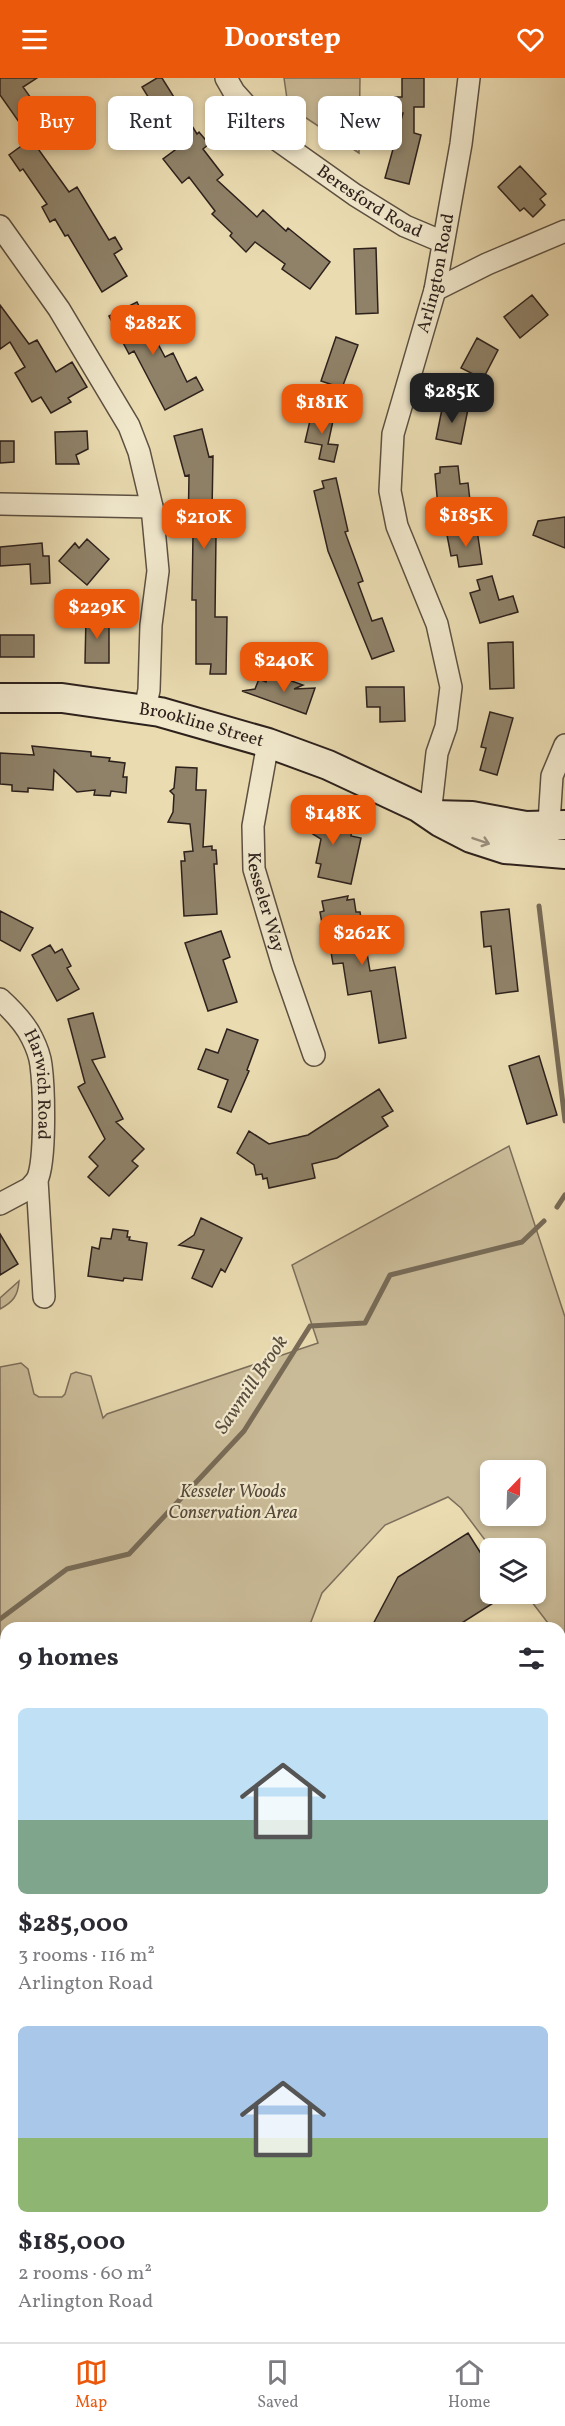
<!DOCTYPE html>
<meta charset="utf-8">
<style>
:root{--surface:#fff;--page:#f2f2f3;--text:#2b2b33;--muted:#7c7c81;--line:#e1e1e2;--accent:#ea580c}
body{margin:0;font-family:Vollkorn,serif;background:var(--page);color:var(--text);height:100vh;display:flex;flex-direction:column;font-size:22px;white-space:nowrap}
*{box-sizing:border-box;margin:0}
p{font-size:20px;color:var(--muted)}
.icon{flex:none;width:33px;height:33px;fill:none;stroke:currentColor;stroke-width:2;stroke-linecap:round;stroke-linejoin:round}
.map{position:relative;flex:1;overflow:hidden}
.panel{position:absolute;left:0px;top:1544px;width:566px;height:722px;display:flex;flex-direction:column;background:var(--surface);border-radius:18px 18px 0 0;box-shadow:0 3px 9px #0003}
.panel>*{flex:none}
.guide{position:absolute;left:18px;top:18px;width:530px;height:54px;display:flex;gap:12px}
.needle{width:39px;rotate:23deg}
.controls{position:absolute;left:480px;top:1382px;display:grid;gap:12px}
.controls a{display:grid;place-items:center;width:66px;height:66px;border-radius:9px;background:var(--surface);box-shadow:0 3px 9px #0003;font-size:30px}
.price{position:absolute;translate:-50% -51px;padding:0 14px;border-radius:12px;background:var(--accent);color:#fff;font-size:20px;line-height:39px;filter:drop-shadow(0 2px 3px #0008)}
.price::after{content:'';position:absolute;left:50%;top:36px;width:18px;height:14px;margin-left:-9px;background:inherit;clip-path:polygon(0 0,100% 0,50% 100%)}
.price.active{background:#222;color:#fff}
ul{padding:0;list-style:none}
li{display:grid;align-content:center;gap:12px;height:318px;padding:0 18px}
li span{display:grid;place-items:center;height:186px;border-radius:9px;color:#555}
li>.icon{margin-inline-start:auto}
span .icon{width:108px;height:108px;fill:#fffc;stroke-width:1}
li b{font-size:26px}
h2{display:flex;justify-content:space-between;align-items:center;height:72px;padding:0 18px;font-size:26px}
.chip{padding:0 21px;border-radius:9px;background:var(--surface);box-shadow:0 3px 9px #0003;font-size:21px;line-height:54px}
.chip.active{background:var(--accent);color:#fff}
header{display:flex;justify-content:space-between;align-items:center;height:78px;padding:0 18px;background:var(--accent);color:#fff;font-size:27px;font-weight:700}
.tab-bar{display:flex;justify-content:space-around;align-items:center;height:84px;border-top:2px solid var(--line);background:var(--surface);font-size:16px;color:var(--muted)}
.tab-bar a{display:grid;justify-items:center;gap:3px}
.tab-bar .active{color:var(--accent)}
.map>svg:first-child{display:block}
</style>
<header><svg class="icon" aria-label="menu" viewBox="0 0 24 24"><path d="M4 6h16M4 12h16M4 18h16"/></svg>Doorstep<svg class="icon" aria-label="heart" viewBox="0 0 24 24"><path d="M12 20l-8-8c-3-5 5-10 8-4 3-6 11-1 8 4z"/></svg></header>
<div class="map">
<svg width="565" height="2264" viewBox="0 0 565 2264">
<rect width="100%" height="100%" fill="#eadbb1"/>
<filter id="stains"><feTurbulence type="fractalNoise" baseFrequency=".00333" numOctaves="4"/><feColorMatrix values="0 0 0 0 .2 0 0 0 0 .09 0 0 0 0 .02 0 0 0 .5 -.17"/></filter>
<radialGradient id="worn" r=".72"><stop offset=".6" stop-color="#630" stop-opacity="0"/><stop offset="1" stop-color="#630" stop-opacity=".3"/></radialGradient>
<path fill="#cabb98" stroke="#7c6e5a" stroke-width="1.5" fill-rule="evenodd" d="M284,0H360L359,75L288,28Z
M509,1068L565,1239V1559H560V1550L551,1549L525,1515H536V1470H491L461,1430L448,1419L385,1447L322,1515L309,1549L6,1550V2259H111L101,2264H0V1289L21,1285L28,1291L34,1316L39,1319H62L65,1316L71,1296L76,1294L91,1298L103,1340L107,1336L318,1265L292,1187ZM490,1392H536V1437H490Z
M19,1203C18,1218 13,1224 0,1231V1220Z
M565,1918V2011L560,2015V1921Z"/>
<g fill="none" stroke-linecap="round" stroke-linejoin="round">
<path stroke="#786b57" stroke-width="5" d="M539,828L565,1043
M557,1129L565,1117
M0,1541L67,1491L129,1476L244,1353L310,1248L365,1245L390,1197L522,1164L544,1143"/>
</g>
<path fill="#8f8269" stroke="#2d211c" stroke-width="1.5" d="M0,0H37L23,9L38,30L19,44L0,17Z
M157,0H162L197,56L199,54L209,66L203,71L223,97L217,102L257,139L263,132L286,153L288,150L330,184L310,211L282,191L285,186L255,164L246,174L230,158L232,155L212,136L215,133L189,99L182,105L163,81L179,69L142,9Z
M402,0H424V29H414V55L421,57L409,106L385,100L403,35L394,36V19H402Z
M31,61L69,114L77,109L109,162L115,159L122,171L114,176L127,198L102,214L68,157L65,158L55,141L50,144L42,129L47,126L23,91L20,93L9,77Z
M520,88L546,116L540,121L545,127L533,139L524,130L520,133L498,109Z
M376,170L378,235L356,236L354,171Z
M532,217L548,237L520,260L504,239Z
M137,224L142,234L150,230L157,242L148,247L165,279L173,275L187,304L196,299L203,312L165,332L134,273L129,276L109,238Z
M0,227L29,266L37,262L56,294L72,284L87,309L68,320L71,324L51,335L41,319L32,324L15,295L25,289L10,264L0,271Z
M336,259L358,267L342,310L321,303Z
M477,260L498,272L483,301L461,290Z
M443,326L468,331L461,366L436,361Z
M312,334L334,338L328,366L338,367L334,384L319,381L322,367L305,364Z
M202,351L209,379L213,378L212,433H226V457H216L215,539H227L226,596H210L211,586H196V522H192L193,456H188L189,397L185,398L174,358Z
M87,353L88,371L76,377L79,386H56L55,354Z
M0,363H14V384L0,385Z
M458,388L460,406L468,405L470,423L461,424V428L438,429L435,396L440,395V389Z
M336,400L348,453L345,454L363,503L358,505L372,543L382,540L394,573L372,581L328,473L314,413L324,410L322,403Z
M565,439V470L533,457L538,443Z
M477,452L482,486L459,489L457,477L451,478L447,457Z
M87,461L109,481L87,507L59,483L75,465L79,470Z
M42,465L43,478H49L50,505L31,506L30,486L0,488V469Z
M492,498L499,522L513,518L518,534L480,545L470,515L480,512L477,502Z
M86,539H109V585H85Z
M0,557H34V579H0Z
M513,564L514,610L490,611L488,565Z
M269,595L303,607L294,611L315,610L306,636L242,613L255,611L259,601L266,604Z
M366,609H404L405,643L380,644V629H367Z
M490,634L513,640L497,697L480,692L486,670L481,669Z
M32,668L91,674V678L110,680L109,683L125,685L123,699H127L126,715L111,713L110,718L94,717L95,712L77,714L54,692L53,712L28,710V714L12,713V707L0,706V675L34,677Z
M176,689L197,690L196,712H206L203,769L212,768V772H216L217,786H214L217,836L184,838L181,783H185L184,774L193,773L190,746L168,744L173,734L174,717L170,713L174,710Z
M312,728L346,748L352,749L351,758L361,760L351,806L318,799L321,786L316,785L321,761L300,748Z
M348,818L347,822L354,821L356,834H360L370,893L395,889L406,960L379,965L371,913L348,917L343,885L333,886L331,874H327L320,834L324,833L322,823Z
M509,831L518,913L496,916L491,868L484,869L481,834Z
M0,833L33,850L20,873L0,862Z
M221,853L230,879L223,882L237,924L208,933L185,865Z
M50,867L55,875L62,871L71,888L67,890L79,911L57,923L32,877Z
M93,935L105,979L92,982L123,1041L116,1044L144,1071L132,1083L138,1088L109,1118L88,1099L98,1088L89,1079L105,1061L78,1009L85,1005L68,941Z
M227,951L258,962L247,992L249,993L231,1034L218,1029L228,1002L198,991L206,971L218,975Z
M539,978L557,1037L527,1046L509,988Z
M379,1011L393,1033L382,1039L388,1048L337,1080L312,1086L315,1100L269,1110L267,1100L263,1101L262,1096L256,1097L254,1087L237,1075L249,1053L269,1066L308,1057Z
M201,1140L242,1160L225,1194L221,1191L212,1209L192,1200L204,1172L179,1167L194,1157Z
M113,1151L128,1153L127,1159H130L129,1162L147,1165L142,1202L124,1200L123,1203L88,1198L92,1169L99,1171L101,1160L111,1161Z
M0,1156L18,1186L0,1197Z
M468,1455L485,1482L490,1479V1515H509L454,1550H371L398,1499Z"/>
<g fill="none" stroke-linecap="round" stroke-linejoin="round">
<g stroke="#5c5041" stroke-width="24">
<g id="minor">
<path id="s1" d="M226,0L234,14L276,61L355,117L405,148L443,164"/>
<path d="M0,148L59,231L129,348L139,374L152,429L158,493L151,547L149,612L145,631"/>
<path d="M435,212L487,186L565,153"/>
<path d="M0,426L152,429"/>
<path id="s2" d="M268,665L253,748L254,791L283,888L314,977"/>
<path id="s3" d="M430,737L437,675L446,649L451,609L437,546L397,448L390,413L393,356L435,212L461,66L469,0"/>
<path d="M548,760L552,698L565,667"/>
<path id="s4" d="M0,921C12,932 25,945 32,960C36,968 40,978 41,987C44,1010 46,1083 37,1102L44,1219"/>
<path d="M0,1126L30,1110L37,1102"/>
<path d="M560,1578L565,1582"/>
<path d="M560,1855L565,1854"/>
<path d="M560,2248L565,2247"/>
<path d="M248,2259L250,2264"/>
</g>
</g>
<g stroke="#2d211c" stroke-width="32">
<g id="secondary">
<path id="s5" d="M0,620H62L160,634L268,665L328,687L418,729L440,744L471,760L505,771L565,776"/>
<path d="M433,737L472,738L526,748L565,747"/>
<path d="M560,2055L565,2049"/>
<path d="M152,2264L163,2259"/>
</g>
</g>
<use href="#minor" stroke="#f1e8cc" stroke-width="21"/>
<use href="#secondary" stroke="#f1e8cc" stroke-width="28"/>
</g>
<defs><path id="oneway-shaft" d="M-6 0H5M1.5-3L5.5 0L1.5 3" fill="none" stroke-width="1.6" stroke-linecap="round" stroke-linejoin="round" transform="scale(1.5)"/></defs>
<use stroke="#998e7d" href="#oneway-shaft" transform="translate(481 763) rotate(19)"/>
<g text-anchor="middle" dominant-baseline="central" stroke-width="4.5" stroke-linejoin="round" paint-order="stroke">
<g font-size="18" fill="#2d211c" stroke="#f1e8cc">
<text stroke="none"><textPath href="#s1" startOffset="192">Beresford Road</textPath></text>
<text stroke="none"><textPath href="#s3" startOffset="560">Arlington Road</textPath></text>
<text stroke="none"><textPath href="#s5" startOffset="204">Brookline Street</textPath></text>
<text stroke="none"><textPath href="#s2" startOffset="162">Kesseler Way</textPath></text>
<text stroke="none"><textPath href="#s4" startOffset="98">Harwich Road</textPath></text>
</g>
<g font-size="18" font-style="italic" fill="#54483b" stroke="#f1e8cc">
<text x="233" y="1414">Kesseler Woods<tspan x="233" dy="21">Conservation Area</tspan></text>
</g>
<g font-size="20" font-style="italic" fill="#594c3e" stroke="#f1e8cc">
<text transform="translate(252 1307) rotate(-56)">Sawmill Brook</text>
</g>
</g>
<rect width="100%" height="100%" filter="url(#stains)"/>
<rect width="100%" height="100%" fill="url(#worn)"/>
</svg>
<div class="controls">
<a><svg class="needle" viewBox="-14 -14 28 28"><path d="M0-13l5 13h-10z" fill="#e53935"/><path d="M0 13l5-13h-10z" fill="#7c7c81"/></svg></a>
<a><svg class="icon" aria-label="layers" viewBox="0 0 24 24"><path d="M12 4l9 5-9 5-9-5zM3 14l9 5 9-5"/></svg></a>
</div>
<b class="price" style="left:153px;top:278px">$282K</b>
<b class="price active" style="left:452px;top:346px">$285K</b>
<b class="price" style="left:322px;top:357px">$181K</b>
<b class="price" style="left:466px;top:470px">$185K</b>
<b class="price" style="left:204px;top:472px">$210K</b>
<b class="price" style="left:97px;top:562px">$229K</b>
<b class="price" style="left:284px;top:615px">$240K</b>
<b class="price" style="left:333px;top:768px">$148K</b>
<b class="price" style="left:362px;top:888px">$262K</b>
<div class="guide">
<a class="chip active">Buy</a>
<a class="chip">Rent</a>
<a class="chip">Filters</a>
<a class="chip">New</a>
</div>
<section class="panel">
<h2>9 homes<svg class="icon" aria-label="filters" viewBox="0 0 24 24"><path d="M4 7h16M4 17h16"/><circle cx="9" cy="7" r="2"/><circle cx="15" cy="17" r="2"/></svg></h2>
<ul>
<li><span style="background:linear-gradient(#bfe0f5 60%,#7fa58c 0)"><svg class="icon" aria-label="home" viewBox="0 0 24 24"><path d="M3 11l9-7 9 7M6 9v11h12V9"/></svg></span><div><b>$285,000</b><p>3 rooms · 116 m²</p><p>Arlington Road</p></div></li>
<li><span style="background:linear-gradient(#a9c7e8 60%,#8fb573 0)"><svg class="icon" aria-label="home" viewBox="0 0 24 24"><path d="M3 11l9-7 9 7M6 9v11h12V9"/></svg></span><div><b>$185,000</b><p>2 rooms · 60 m²</p><p>Arlington Road</p></div></li>
</ul>
</section>
</div>
<nav class="tab-bar">
<a class="active"><svg class="icon" aria-label="map" viewBox="0 0 24 24"><path d="M3 6l6-2 6 2 6-2v14l-6 2-6-2-6 2zM9 4v14M15 6v14"/></svg>Map</a>
<a><svg class="icon" aria-label="saved" viewBox="0 0 24 24"><path d="M7 4h10v16l-5-4-5 4z"/></svg>Saved</a>
<a><svg class="icon" aria-label="home" viewBox="0 0 24 24"><path d="M3 11l9-7 9 7M6 9v11h12V9"/></svg>Home</a>
</nav>
